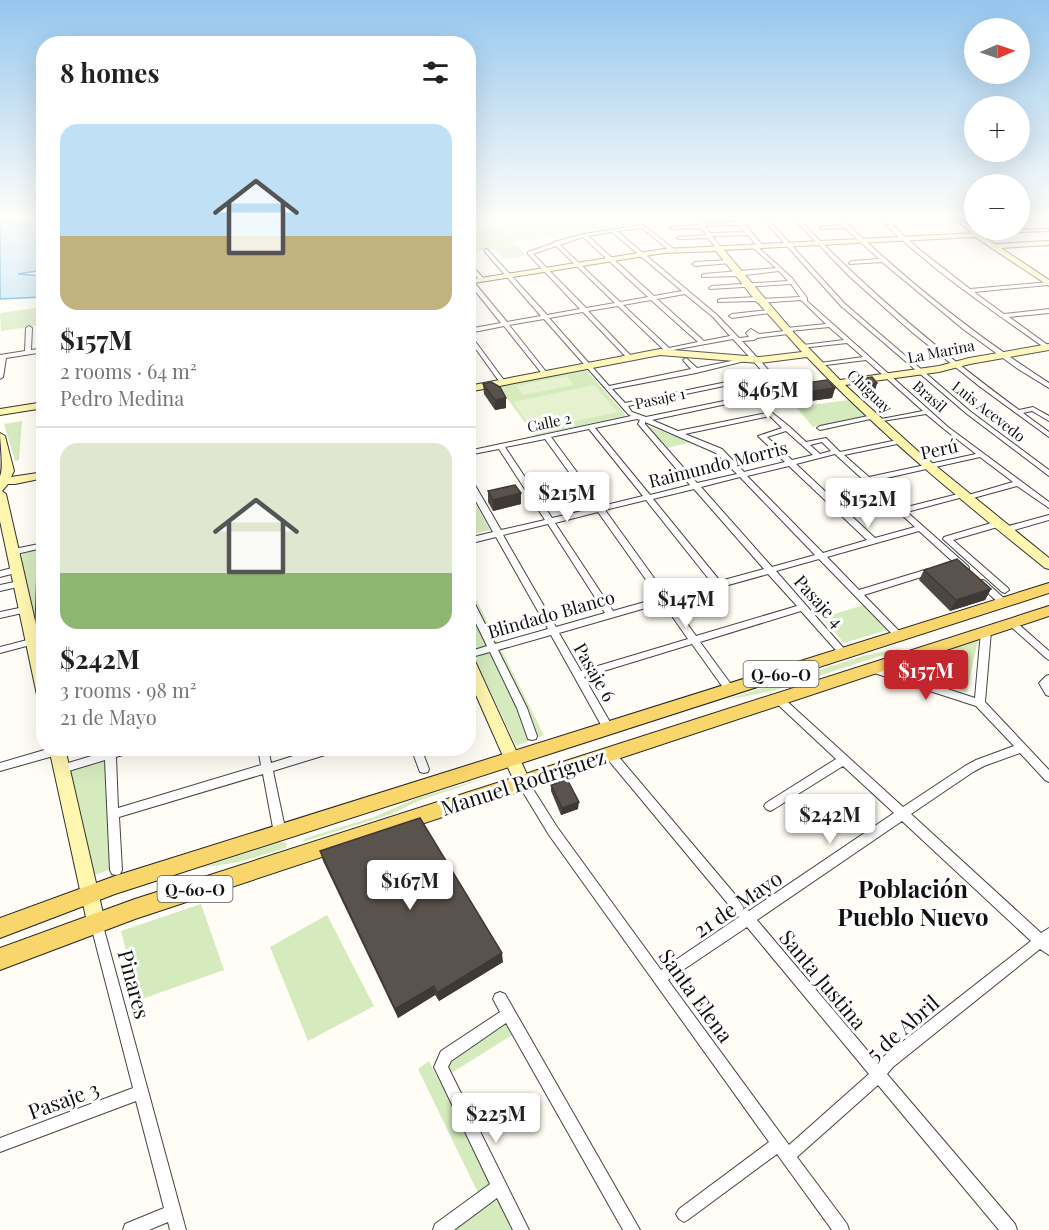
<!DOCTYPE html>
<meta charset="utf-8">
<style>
:root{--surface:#fff;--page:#f6f6f6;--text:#202124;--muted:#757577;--line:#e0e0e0;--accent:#c4262e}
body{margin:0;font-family:"Playfair Display",serif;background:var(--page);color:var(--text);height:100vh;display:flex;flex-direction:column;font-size:22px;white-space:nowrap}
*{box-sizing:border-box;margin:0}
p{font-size:20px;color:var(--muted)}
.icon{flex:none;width:33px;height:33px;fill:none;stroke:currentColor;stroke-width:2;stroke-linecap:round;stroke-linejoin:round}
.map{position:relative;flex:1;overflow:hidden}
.sheet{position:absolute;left:36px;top:36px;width:440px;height:720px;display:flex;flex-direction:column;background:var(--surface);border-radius:24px;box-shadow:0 6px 24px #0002}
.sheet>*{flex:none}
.needle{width:39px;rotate:88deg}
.controls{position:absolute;left:964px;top:18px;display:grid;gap:12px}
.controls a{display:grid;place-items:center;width:66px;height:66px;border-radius:50%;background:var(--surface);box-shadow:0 6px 24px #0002;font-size:30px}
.price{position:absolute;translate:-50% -51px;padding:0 14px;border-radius:6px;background:#fff;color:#222;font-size:20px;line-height:39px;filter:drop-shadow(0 2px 3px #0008)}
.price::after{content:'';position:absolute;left:50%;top:36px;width:18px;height:14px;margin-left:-9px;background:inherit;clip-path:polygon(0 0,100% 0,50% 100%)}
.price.active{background:var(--accent);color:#fff}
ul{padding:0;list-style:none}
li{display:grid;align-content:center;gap:12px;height:318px;padding:0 24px}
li+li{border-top:2px solid var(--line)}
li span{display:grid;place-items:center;height:186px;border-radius:18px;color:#555}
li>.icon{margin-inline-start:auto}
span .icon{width:108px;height:108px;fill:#fffc;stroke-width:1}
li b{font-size:26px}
h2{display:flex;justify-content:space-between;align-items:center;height:72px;padding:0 24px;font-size:26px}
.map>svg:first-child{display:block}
</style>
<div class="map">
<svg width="1049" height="1230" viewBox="0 0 1049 1230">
<rect width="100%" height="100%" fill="#fffdf5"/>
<path fill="#d5ebbd" d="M497,226L527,256L503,259L494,249L468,253V234Z
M43,307V325L1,331L0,313Z
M583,370L587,371L625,414L624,416L535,436L498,386Z
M849,400L865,416L813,427L796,407Z
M22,421L19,460L15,461L4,424Z
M645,425L692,442L667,448Z
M472,498L490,530L468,535V499Z
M40,549L36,631L20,557L24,553Z
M468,583L544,735L516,746L468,643Z
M863,605L887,630L844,643L822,618Z
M978,639L967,692L890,669Z
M904,648L773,691L725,700L866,655Z
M105,760H107L112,869L94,875L70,768Z
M498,774L418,801L392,814L302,842L306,838L374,817L417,798Z
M280,842L287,843L286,848L239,862L201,868Z
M201,904L224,970L139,1000L121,931Z
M327,915L374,1006L308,1041L270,947Z
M503,1024L507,1026L512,1035L450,1074L446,1063Z
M429,1061L490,1182L487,1190L479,1195L418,1069Z
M494,1200L500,1202L515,1230H453Z"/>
<path fill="#e6f2cf" d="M564,215H638L646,224L513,242L497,226Z
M567,376L574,385L523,395L516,386Z
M594,385L618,412L533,430L513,402Z"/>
<path fill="#b9e0f7" stroke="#3f96cf" stroke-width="1.5" d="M0,215H43V270L18,274L43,276V297L0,299Z"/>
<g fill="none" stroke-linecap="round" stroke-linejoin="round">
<g stroke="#444" stroke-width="2">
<path id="street" d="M697,215L703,223L737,222L732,215H737L763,246L758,247L792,278L807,298V301L948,427L1049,502V508L1017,486L966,500H963V497L907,512L968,566L969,568L968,570H962L919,531L827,557L859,590L928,569H934L935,571L934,573L864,595L903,635L905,637L903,639H897L819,559L776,571L847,652L849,654L847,656H841L801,611L700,642L733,687L735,690L733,693H727L692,644L584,677L614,729L613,732L609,733L605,732L551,635L498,650L527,708L537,736L536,739L532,740L528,739L527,736L517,708L490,652L468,658V652L487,646L468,607V595L472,598L495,644L548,629L496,537L468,544V538L493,532L468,487V478L472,480L501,530L545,520L499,449L468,455V451L631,416L628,414L544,319L509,325L547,373L548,374L545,376L543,375L504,326L469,333L506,383L501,384L468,338V329L501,323L468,282L473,281L507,322L541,316L485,252V250L487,249L547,315L580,309L528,254V252L554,243V242L584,234L643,225L674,249V251H670L642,228L617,231L717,315L739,338L749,337L746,333L751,329L759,334L784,331V329L786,328L826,324L801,300L758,303L755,301L718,302V300L720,299L757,297L760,299L800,297L791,284L710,289L709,288L712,286L788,281L779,271L738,276L702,277V275L704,274L776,268L752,247V245L754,244L758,247L748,235L712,236L721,248L718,250L708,238L679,239L677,238L679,237L706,235L701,228L671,229L669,228L671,227L699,225L694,218L665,219L663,218L665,217ZM739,225L745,232L710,233L705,226ZM612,232L682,291L654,296L588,236ZM583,237L648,297L620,302L560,245ZM556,246L615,303L586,308L533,254ZM685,294L713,317L730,336L704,341L657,299ZM651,300L698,342L669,348L623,305ZM618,306L663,349L661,351L662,352L733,339L765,374L625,403L612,389L696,373L749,360L746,358L697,368L686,358L683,360L691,369L609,386L549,318L583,312L628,359L630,360L633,358L632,357L588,311ZM829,327L844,340L803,345L800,347L801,348L847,343L863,357L820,363L818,364V366L866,360L923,411L876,420V422L926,414L944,429L976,454L869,477L844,455L902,443V439L840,452L826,438L806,442L790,427L771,412L678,431L652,420L782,392L785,388L784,387L742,341L754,340L757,338L788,334L790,333V331ZM768,377L779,388L778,390L646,417L632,412L628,406ZM770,416L782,428L758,436L785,462L744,472L722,449L685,434ZM637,419L640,420L638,424L639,425L690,485L650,495L595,428ZM645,422L716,453L737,474L697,483L645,424ZM589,429L643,496L602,506L551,437ZM786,431L813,455L792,460L767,437ZM545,439L595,508L552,518L505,447ZM822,442L831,451L820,454L810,445ZM835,454L915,527L875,538L796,464ZM980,457L1013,482L965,496V493H962L903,508L873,481ZM789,466L867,540L823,553L747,476ZM740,477L815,555L772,567L701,487ZM694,489L764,569L720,581L653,499ZM646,500L712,583L667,596L605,510ZM598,512L659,598L613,611L555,523ZM548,524L605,613L556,627L503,535ZM768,574L797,606L696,636L671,601ZM663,603L688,639L581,671L559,633Z
M759,215H764L845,304L971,412L1049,470V476L967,414L841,306Z
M790,215H795C863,287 939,351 1019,410L1033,407L1049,416V421L1032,411L1023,413L1049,432V437L979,386L913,333L850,277Z
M833,215H838C903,278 973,334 1049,383V388L1018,369L963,329L882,262L850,264L849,263L852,261L879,259L845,228L820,229V228L822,227L842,225Z
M876,215H881L920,250L970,289L1049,282L1048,285L974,292L1004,314L1049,309V313L1009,317L1049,346V348H1045C987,307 926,266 876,215Z
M951,215H956L979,234V236H975Z
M1043,217H1045V219L1020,220V218Z
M1049,229V231L1020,232L1018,231L1020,230Z
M729,260L732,262L731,263L695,266L692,264L695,262Z
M468,261L484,279V281H480L468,266Z
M768,310L771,312L770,313L732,318L729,316L732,314Z
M29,326L32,328L31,350L44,348V352L6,358L3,377L0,379V355L25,351L26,328Z
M873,415L876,417L875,418L820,430L817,428L820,426Z
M41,503H44V646L39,649L36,648L34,644L0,653V647L31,639L35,640L38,549L12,555L8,552L9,550L39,544Z
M1049,515V520L1004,533L1000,530L1001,528Z
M998,521L1002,524L1001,526L953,540L1008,588L1009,590L1005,593L1002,592L943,539L944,537Z
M16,567L19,568L20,570L19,572L0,577V571Z
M982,580L985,581L1007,601L1008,603L1007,605H1001L979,585L978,583L979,581Z
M19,581L23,584L22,586L0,591V585Z
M24,607L28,610L27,612L0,618V612Z
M1012,620L1015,621L1049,651V660L1046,658L1009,625L1007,623Z
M986,628L991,631L985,702L1049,770V782L1045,780L1020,753L984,766L973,772L911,814L1041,933L1049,928V955L1040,949L893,1067L887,1074L1015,1224L1017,1230H999L878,1085L797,1157L847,1224L849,1230H832L777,1154L689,1219L684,1222L679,1219L676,1214L679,1209L769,1142L549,835L518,784L517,781L518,778L522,776L526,778L557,827L661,970L739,917L605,756L604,753L605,750L609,749L613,750L749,911L894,813L843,766L774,809L770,811L766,809L764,806L766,803L836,759L774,701L772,698L774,695L777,694L780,695L903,807L965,766L976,760L1014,746L976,706L868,671L866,668L868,665L871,664L975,698L981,631ZM902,821L1031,941L883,1057L878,1063L757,920ZM747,927L869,1074L789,1145L668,980Z
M1049,675V696L1046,695L1039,683L1046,676Z
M51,748H61L62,751L61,754L57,755L0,771V763Z
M105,748H137L136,751L116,757L118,808L261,765L258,748H268L271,763L319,748H340L339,751L335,752L273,771L286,833L284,837L280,838L276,837L274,833L263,774L119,817L122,870L120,874L116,875L112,874L110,870L105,760L62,773L58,772L57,769L58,766L105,752Z
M411,748H421L429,769L428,772L424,773L420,772Z
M96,916L100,918L102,922L186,1230H170L168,1222L149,1230H123L125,1224L164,1208L136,1101L0,1152V1138L133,1088L90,922L92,918Z
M500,992L505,994L640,1230H623L506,1023L451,1061L448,1067L529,1230H513L497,1198L454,1230H433L435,1224L490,1184L434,1067L441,1051L500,1012L493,999L495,994Z"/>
</g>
<g stroke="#333" stroke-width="2">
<path id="secondary" d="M977,233L995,244L1049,241V245L1001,248L1049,280V286L975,237L724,250L795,334L840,380L939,366L969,358L1049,344V350L970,364L939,372L845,385L920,453L1049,558V569L1045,568C962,501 880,434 807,357L759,363L660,355L468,392V386L660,349L759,357L802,352L751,295L716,251L664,253L468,284V280L664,249Z
M44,402V408L0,415V409Z
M0,433L5,436L14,471L11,477L44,472V478L15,484H8L2,491L6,494L44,660V701L39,699L37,695L0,521V476C4,468 0,443 0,433Z
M468,656L473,657L475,661L530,781L528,786L522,788L516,786L514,781L468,677Z
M49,748H65L105,922L103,928L96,931L89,928L87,922Z"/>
</g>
<g stroke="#222" stroke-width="2">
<path id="primary" d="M1049,583V593L115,894L0,938V918L115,876Z
M1049,606V616L135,919L0,970V948L135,899Z"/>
</g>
<use href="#street" fill="#fff" fill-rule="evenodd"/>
<use href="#secondary" fill="#fff6b0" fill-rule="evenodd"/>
<use href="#primary" fill="#f9d66b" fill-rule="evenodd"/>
</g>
<path fill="#4d4742" d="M863,378L877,383L875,390L867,391L861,385Z
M483,384L506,398V408L495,410L484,394Z
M799,384L835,388L832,398L803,402L796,394Z
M488,491L521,504L493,511L488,502Z
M924,570L991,589L985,600L950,611L919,580Z
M551,785L578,809L561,815L551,791Z
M320,851L503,962L439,1001L435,995L398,1018L323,861Z"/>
<path fill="#3f3936" d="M877,383L875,390L867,391L869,384Z
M835,388L832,398L803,402L806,392Z
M506,398V408L495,410V400Z
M521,493V504L493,511V500Z
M991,589L985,600L950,611L956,600Z
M579,802L578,809L561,815L562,808Z
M502,953L503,962L439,1001L437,993Z
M434,986L435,995L398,1018L395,1009Z"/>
<path fill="#5a524d" stroke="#3f3936" stroke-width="1.5" d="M872,377L877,383L869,384L863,378Z
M827,380L835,388L806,392L799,384Z
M491,382L500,387L506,398L495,400L483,384Z
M515,485L521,493L493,500L488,491Z
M957,559L991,589L956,600L924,570Z
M567,779L579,802L562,808L551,785Z
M420,818L502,953L437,993L434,986L395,1009L320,851Z"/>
<linearGradient id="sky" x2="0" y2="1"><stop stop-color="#95c6ee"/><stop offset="0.56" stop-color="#fffefa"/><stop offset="1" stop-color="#fffefa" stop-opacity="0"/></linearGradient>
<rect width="1049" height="387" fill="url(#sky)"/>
<g text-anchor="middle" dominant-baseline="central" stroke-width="6" stroke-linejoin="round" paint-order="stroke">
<g font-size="15" fill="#111" stroke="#fff">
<text transform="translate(941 351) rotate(-11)">La Marina</text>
<text transform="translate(870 391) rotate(44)">Chiguay</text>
<text transform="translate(930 396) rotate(41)">Brasil</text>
<text transform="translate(660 398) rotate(-12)">Pasaje 1</text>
<text transform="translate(989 411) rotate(38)">Luis Acevedo</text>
<text transform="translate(549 422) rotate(-12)">Calle 2</text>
</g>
<g fill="#fff" stroke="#585858" stroke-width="1.5">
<rect x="743.5" y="661" width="75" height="26" rx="4.5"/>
<rect x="157.5" y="876" width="75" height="26" rx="4.5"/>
</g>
<g font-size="16" font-weight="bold" fill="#111">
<text x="781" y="674">Q-60-O</text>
<text x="195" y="889">Q-60-O</text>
</g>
<g font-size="18" fill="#111" stroke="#fff">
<text transform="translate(939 449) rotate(-12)">Perú</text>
<text transform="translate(718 464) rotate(-14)">Raimundo Morris</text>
<text transform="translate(819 601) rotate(48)">Pasaje 4</text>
<text transform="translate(551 614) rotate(-16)">Blindado Blanco</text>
<text transform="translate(595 672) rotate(60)">Pasaje 6</text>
</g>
<g font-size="21" fill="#111" stroke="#fff">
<text transform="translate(523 781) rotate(-18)">Manuel Rodríguez</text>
<text transform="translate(737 903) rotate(-34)">21 de Mayo</text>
<text transform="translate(824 979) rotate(50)">Santa Justina</text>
<text transform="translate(135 984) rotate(75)">Pinares</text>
<text transform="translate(697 995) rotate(54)">Santa Elena</text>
<text transform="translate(902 1027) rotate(-41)">5 de Abril</text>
<text transform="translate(63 1099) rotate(-20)">Pasaje 3</text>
</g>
<g font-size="24" font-weight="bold" fill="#111" stroke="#fff">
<text x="913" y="888">Población<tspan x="913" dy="28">Pueblo Nuevo</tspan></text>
</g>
</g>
</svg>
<div class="controls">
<a><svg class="needle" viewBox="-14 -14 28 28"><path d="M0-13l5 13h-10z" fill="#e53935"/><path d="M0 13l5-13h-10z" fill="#757577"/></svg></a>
<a>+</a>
<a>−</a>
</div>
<b class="price" style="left:768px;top:420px">$465M</b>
<b class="price" style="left:567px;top:523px">$215M</b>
<b class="price" style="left:868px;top:529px">$152M</b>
<b class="price" style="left:686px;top:629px">$147M</b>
<b class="price active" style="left:926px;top:701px">$157M</b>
<b class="price" style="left:830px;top:845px">$242M</b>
<b class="price" style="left:410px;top:911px">$167M</b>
<b class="price" style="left:496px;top:1144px">$225M</b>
<section class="sheet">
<h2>8 homes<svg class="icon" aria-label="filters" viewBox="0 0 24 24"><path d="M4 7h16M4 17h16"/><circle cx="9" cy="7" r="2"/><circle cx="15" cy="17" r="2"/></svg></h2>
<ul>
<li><span style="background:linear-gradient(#bfe0f5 60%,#c2b280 0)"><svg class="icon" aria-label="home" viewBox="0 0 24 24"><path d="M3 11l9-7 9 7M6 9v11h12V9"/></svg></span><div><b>$157M</b><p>2 rooms · 64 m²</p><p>Pedro Medina</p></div></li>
<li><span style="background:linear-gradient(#dfe7d0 70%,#8fb573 0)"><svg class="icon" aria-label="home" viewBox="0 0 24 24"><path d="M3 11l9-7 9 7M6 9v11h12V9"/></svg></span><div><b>$242M</b><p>3 rooms · 98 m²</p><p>21 de Mayo</p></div></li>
</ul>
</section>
</div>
